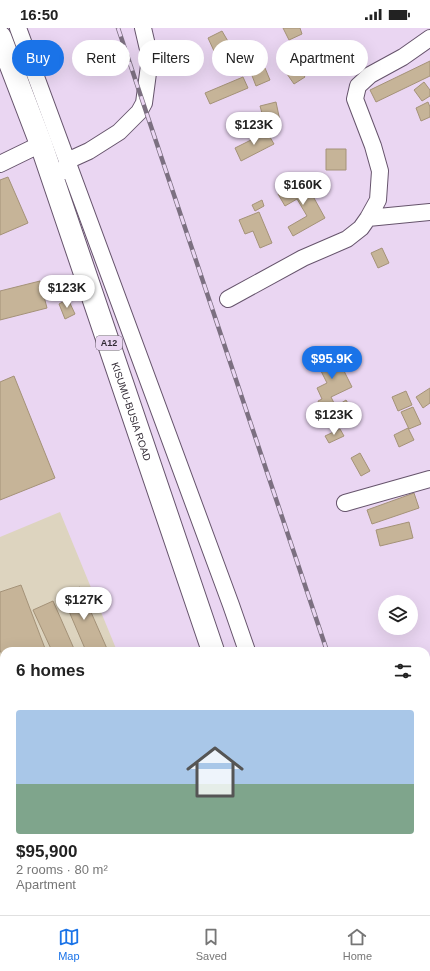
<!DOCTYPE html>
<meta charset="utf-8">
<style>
:root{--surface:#fff;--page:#f6f6f6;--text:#222;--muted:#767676;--line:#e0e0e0;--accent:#1a73e8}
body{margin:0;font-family:Arial,sans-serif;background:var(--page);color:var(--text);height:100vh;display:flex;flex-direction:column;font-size:15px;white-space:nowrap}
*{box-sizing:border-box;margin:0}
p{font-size:13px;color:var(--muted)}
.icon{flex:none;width:22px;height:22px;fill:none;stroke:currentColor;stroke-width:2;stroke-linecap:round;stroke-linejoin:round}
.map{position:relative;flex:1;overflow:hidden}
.details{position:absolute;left:0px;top:619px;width:430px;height:268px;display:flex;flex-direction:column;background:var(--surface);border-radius:12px 12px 0 0;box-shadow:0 4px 16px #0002}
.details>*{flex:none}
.banner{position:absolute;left:12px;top:12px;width:406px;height:36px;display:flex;gap:8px}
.controls{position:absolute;left:378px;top:567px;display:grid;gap:8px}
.controls a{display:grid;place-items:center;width:40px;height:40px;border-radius:50%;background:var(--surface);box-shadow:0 4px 16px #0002;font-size:20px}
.price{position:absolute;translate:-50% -34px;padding:0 9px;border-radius:14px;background:#fff;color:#222;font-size:13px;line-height:26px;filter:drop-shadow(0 1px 2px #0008)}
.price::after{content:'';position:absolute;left:50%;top:24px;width:12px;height:9px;margin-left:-6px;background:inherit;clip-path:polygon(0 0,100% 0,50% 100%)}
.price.current{background:var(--accent);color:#fff}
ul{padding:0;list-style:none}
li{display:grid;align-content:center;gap:8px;height:212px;padding:0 16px}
li span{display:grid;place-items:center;height:124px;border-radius:4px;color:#555}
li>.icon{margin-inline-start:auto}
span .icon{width:72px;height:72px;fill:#fffc;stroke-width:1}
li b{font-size:17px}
h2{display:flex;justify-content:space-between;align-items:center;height:48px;padding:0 16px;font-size:17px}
.pill{padding:0 14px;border-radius:18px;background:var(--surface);box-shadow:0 4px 16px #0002;font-size:14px;line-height:36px}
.pill.current{background:var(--accent);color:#fff}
.status{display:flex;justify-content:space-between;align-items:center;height:28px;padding:0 20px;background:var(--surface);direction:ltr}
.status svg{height:11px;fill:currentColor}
.tabs{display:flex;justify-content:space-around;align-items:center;height:56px;border-top:1px solid var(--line);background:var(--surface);font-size:11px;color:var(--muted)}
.tabs a{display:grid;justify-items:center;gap:2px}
.tabs .current{color:var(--accent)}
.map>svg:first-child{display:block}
</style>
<div class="status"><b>16:50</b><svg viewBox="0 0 49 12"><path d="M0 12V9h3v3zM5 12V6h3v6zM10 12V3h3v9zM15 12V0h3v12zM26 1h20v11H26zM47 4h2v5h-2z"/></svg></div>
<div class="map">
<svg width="430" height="887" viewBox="0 0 430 887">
<rect width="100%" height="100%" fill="#ead6f2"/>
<path fill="#ddd4bf" d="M60,484L117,623H4V883H16V887H0V509Z"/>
<path fill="#c6b498" stroke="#a49278" d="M283,0H300L302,6L289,12Z
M222,3L229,15L214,23L208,10Z
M318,14L324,34L304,39L299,19Z
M430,33V48L376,74L370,62Z
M297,38L305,49L294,56L287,46Z
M265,40L270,52L256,58L251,45Z
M243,49L248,60L210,76L205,65Z
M424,54L430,62V68L422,73L414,62Z
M276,74L280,93L265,96L260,78Z
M428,74L430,79V89L421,93L416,80Z
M267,104L274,116L241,133L235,120Z
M326,121H346V142H326Z
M8,149L28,195L0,207V152Z
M304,152L325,190L293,208L288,199L307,188L297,171L285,178L278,166Z
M262,172L264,178L255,183L252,177Z
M259,184L272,215L260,220L253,203L245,206L239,192Z
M382,220L389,235L378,240L371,225Z
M40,253L47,280L0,292V263Z
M68,271L75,286L65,291L59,276Z
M335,325L352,359L331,369L335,377L322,383L318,373L322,371L317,360L327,355L316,333Z
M14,348L55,450L0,472V354Z
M430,360V375L423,380L416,369Z
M406,363L412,377L398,383L392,369Z
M346,372L351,380L337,389L332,381Z
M413,379L421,396L409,401L401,384Z
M408,400L414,412L399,419L394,407Z
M340,401L344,408L329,415L325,408Z
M360,425L370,443L361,448L351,430Z
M414,465L419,480L372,496L367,482Z
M409,494L413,510L380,518L376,502Z
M21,557L46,623H4V632L0,622V564Z
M80,559L108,623H86L62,567Z
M53,573L75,623H52L33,582Z
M0,651L4,661V722L0,712Z
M2,860L4,865V883H11L13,887H0V861Z
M143,883H158L160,886L146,887Z
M178,883H194L179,887Z"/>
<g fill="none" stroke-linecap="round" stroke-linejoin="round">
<g stroke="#66546c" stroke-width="18">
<path id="minor" d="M18,0L231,577L247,623
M0,136L41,116
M65,143L67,133L89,123L119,104L139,84L144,75L150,30L143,0
M368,190L430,184
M228,271L303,230L347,211L361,200L368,190L378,172L380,143L373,118L355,71L358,58L370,47L403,29L430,10
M345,475L430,451
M426,663L430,662
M426,766L430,778
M335,883L336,887"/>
</g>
<g stroke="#66546c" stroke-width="24">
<g id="highway">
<path id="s1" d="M0,9L41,116L213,623"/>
<path d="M302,883L304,887"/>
</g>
</g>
<use href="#minor" stroke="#fff" stroke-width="16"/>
<use href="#highway" stroke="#fff" stroke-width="22"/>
<g stroke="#7c7081" stroke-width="4.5">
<path id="rail" d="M118,0L327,623
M414,883L415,887"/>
</g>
<use href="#rail" stroke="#ead6f2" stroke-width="3" stroke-dasharray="9" stroke-linecap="butt"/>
</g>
<g text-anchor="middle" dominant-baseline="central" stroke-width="3.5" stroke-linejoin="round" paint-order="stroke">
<rect fill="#ead6f2" stroke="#685e6d" stroke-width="1" x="96" y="308" width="26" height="14" rx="3"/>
<g font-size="9" font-weight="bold" fill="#312a34">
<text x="109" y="315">A12</text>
</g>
<g font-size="10" fill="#312a34" stroke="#ead6f2">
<text stroke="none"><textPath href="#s1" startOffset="397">KISUMU-BUSIA ROAD</textPath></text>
</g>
</g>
</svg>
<div class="controls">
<a><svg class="icon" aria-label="layers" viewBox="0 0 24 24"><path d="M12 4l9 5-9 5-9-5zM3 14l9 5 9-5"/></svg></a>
</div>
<b class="price" style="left:254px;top:118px">$123K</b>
<b class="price" style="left:303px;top:178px">$160K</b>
<b class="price" style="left:67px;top:281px">$123K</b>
<b class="price current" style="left:332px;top:352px">$95.9K</b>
<b class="price" style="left:334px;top:408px">$123K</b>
<b class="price" style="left:84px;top:593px">$127K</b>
<div class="banner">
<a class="pill current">Buy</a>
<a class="pill">Rent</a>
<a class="pill">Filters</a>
<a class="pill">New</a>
<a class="pill">Apartment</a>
</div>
<section class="details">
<h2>6 homes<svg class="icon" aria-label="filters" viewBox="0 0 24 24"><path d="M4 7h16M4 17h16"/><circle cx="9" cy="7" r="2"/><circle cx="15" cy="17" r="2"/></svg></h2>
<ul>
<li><span style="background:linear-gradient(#a9c7e8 60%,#7fa58c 0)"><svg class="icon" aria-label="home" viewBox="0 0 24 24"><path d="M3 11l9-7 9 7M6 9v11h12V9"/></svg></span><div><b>$95,900</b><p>2 rooms · 80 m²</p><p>Apartment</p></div></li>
</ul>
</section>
</div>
<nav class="tabs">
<a class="current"><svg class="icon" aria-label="map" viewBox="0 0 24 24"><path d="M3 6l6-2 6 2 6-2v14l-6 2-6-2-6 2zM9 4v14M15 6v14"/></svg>Map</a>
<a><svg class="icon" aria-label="saved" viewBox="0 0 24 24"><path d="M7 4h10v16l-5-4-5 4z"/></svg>Saved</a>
<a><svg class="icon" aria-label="home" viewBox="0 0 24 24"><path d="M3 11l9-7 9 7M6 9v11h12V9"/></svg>Home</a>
</nav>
